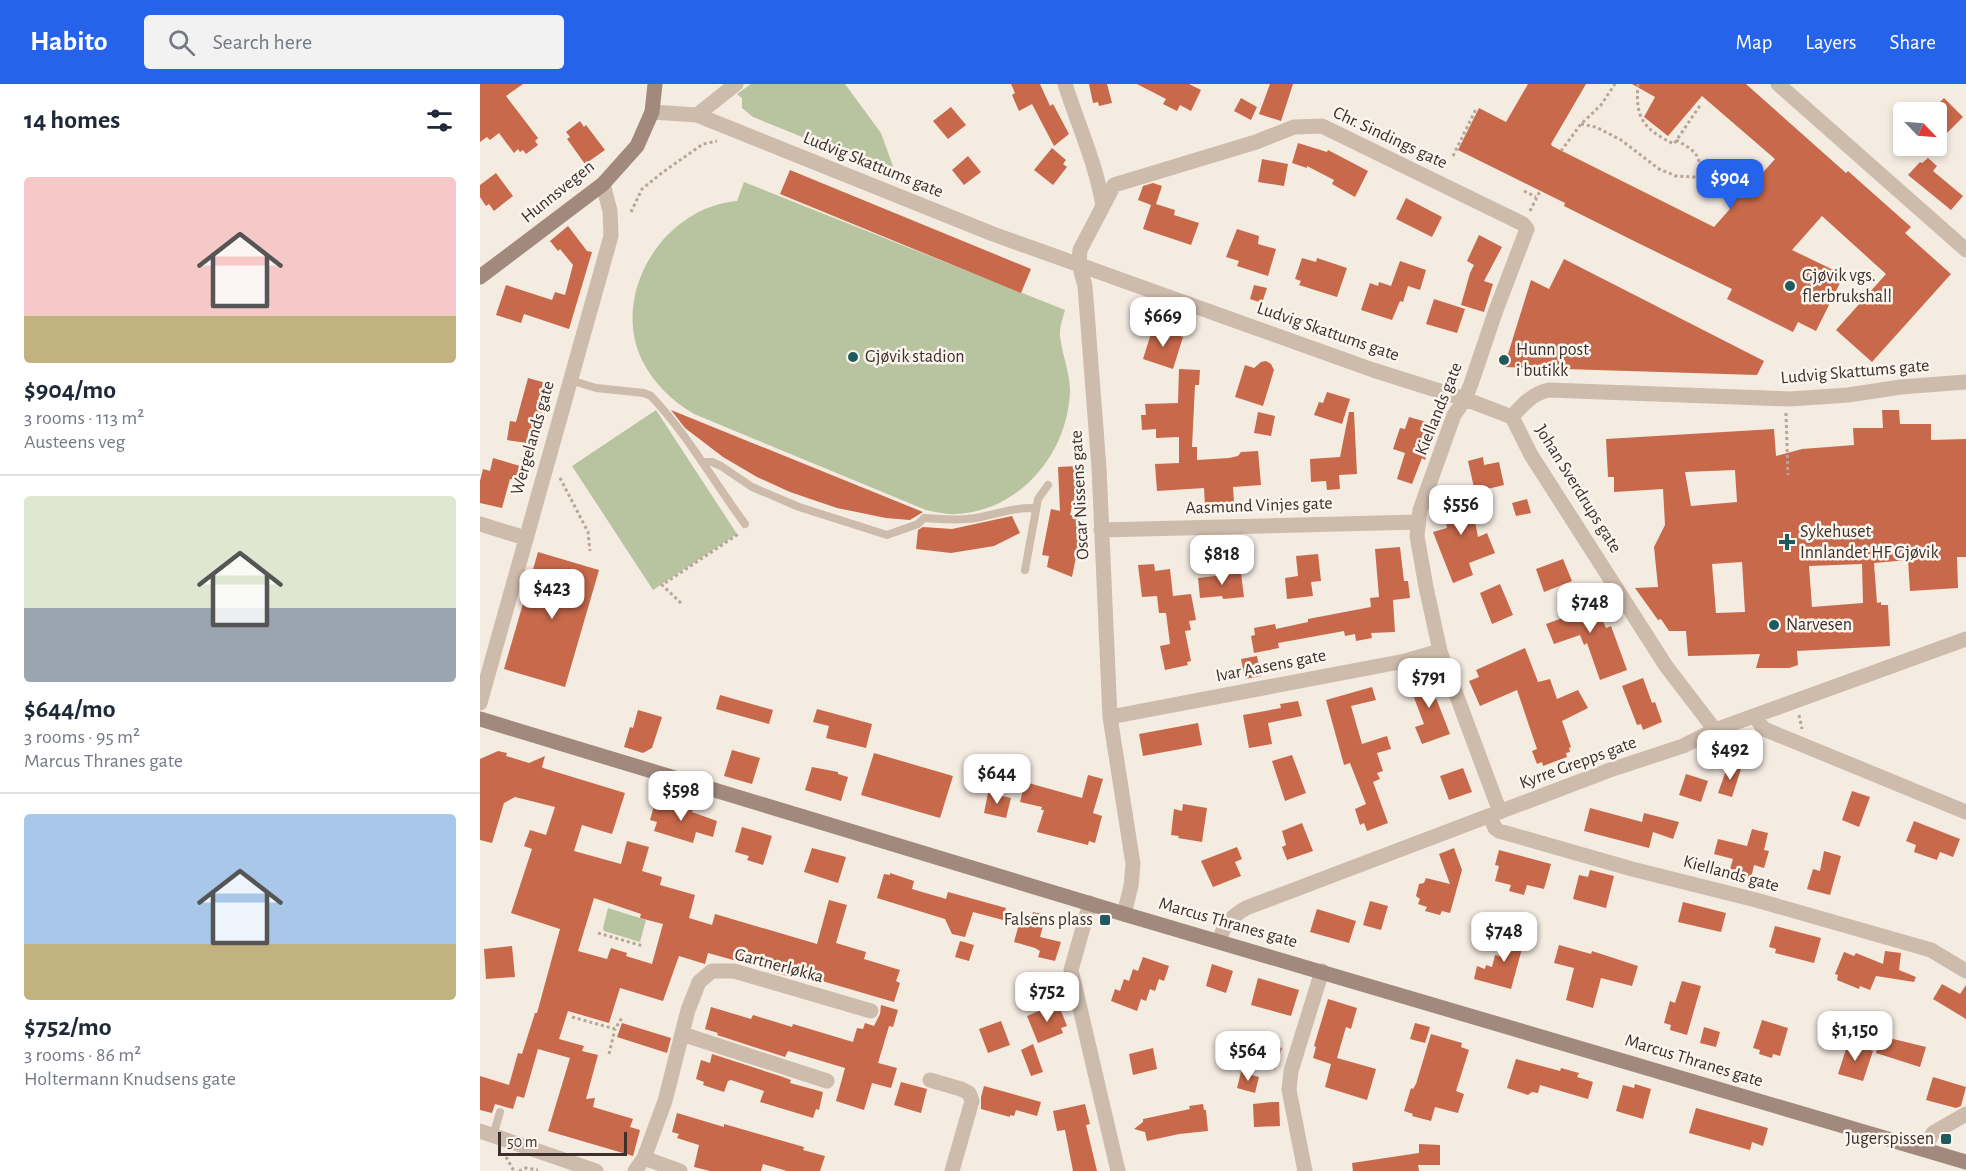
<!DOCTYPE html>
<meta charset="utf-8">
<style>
:root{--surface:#fff;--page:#f2f2f3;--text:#1f2937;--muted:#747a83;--line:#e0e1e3;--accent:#2563eb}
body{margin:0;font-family:"Alegreya Sans",sans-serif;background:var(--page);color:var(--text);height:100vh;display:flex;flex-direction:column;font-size:22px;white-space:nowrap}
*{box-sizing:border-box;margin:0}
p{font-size:20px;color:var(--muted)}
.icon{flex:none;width:33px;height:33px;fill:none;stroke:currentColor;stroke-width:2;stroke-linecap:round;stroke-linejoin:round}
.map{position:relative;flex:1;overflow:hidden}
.panel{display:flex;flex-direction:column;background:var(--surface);width:480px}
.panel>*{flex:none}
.needle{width:39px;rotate:115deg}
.fabs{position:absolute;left:1413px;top:18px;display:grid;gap:12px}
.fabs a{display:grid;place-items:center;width:54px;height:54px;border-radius:6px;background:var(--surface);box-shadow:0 3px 9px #0003;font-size:30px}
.scale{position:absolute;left:18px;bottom:15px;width:129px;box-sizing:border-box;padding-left:6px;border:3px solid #3b302b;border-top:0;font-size:16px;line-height:21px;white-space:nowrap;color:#3b302b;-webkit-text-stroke:4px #fbf5ee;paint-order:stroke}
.price{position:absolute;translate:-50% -51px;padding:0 14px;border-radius:12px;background:#fff;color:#222;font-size:20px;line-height:39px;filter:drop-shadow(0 2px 3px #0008)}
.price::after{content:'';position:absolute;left:50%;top:36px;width:18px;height:14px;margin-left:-9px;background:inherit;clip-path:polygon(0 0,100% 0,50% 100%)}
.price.current{background:var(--accent);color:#fff}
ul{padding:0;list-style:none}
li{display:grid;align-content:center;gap:12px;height:318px;padding:0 24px}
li+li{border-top:2px solid var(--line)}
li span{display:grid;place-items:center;height:186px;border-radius:6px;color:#555}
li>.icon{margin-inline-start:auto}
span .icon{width:108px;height:108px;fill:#fffc;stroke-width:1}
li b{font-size:26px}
h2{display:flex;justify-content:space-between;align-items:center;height:72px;padding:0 24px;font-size:26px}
header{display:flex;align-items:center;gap:36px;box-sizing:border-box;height:84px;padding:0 30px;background:var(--accent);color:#fff}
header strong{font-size:28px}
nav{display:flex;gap:33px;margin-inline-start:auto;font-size:21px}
.search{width:420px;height:54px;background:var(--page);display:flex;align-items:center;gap:15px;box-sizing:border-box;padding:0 21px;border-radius:6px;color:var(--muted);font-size:22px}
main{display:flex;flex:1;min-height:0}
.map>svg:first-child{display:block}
</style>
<header>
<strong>Habito</strong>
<div class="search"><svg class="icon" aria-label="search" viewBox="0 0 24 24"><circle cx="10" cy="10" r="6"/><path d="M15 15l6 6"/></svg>Search here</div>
<nav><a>Map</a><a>Layers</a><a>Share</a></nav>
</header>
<main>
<section class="panel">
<h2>14 homes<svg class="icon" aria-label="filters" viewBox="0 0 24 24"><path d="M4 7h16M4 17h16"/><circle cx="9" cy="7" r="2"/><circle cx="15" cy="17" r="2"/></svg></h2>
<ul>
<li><span style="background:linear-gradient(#f6c9c9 75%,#c2b280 0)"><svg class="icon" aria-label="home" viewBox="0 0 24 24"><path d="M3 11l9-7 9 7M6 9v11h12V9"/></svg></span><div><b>$904/mo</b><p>3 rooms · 113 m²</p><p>Austeens veg</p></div></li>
<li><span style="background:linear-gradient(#dfe7d0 60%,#9aa5b1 0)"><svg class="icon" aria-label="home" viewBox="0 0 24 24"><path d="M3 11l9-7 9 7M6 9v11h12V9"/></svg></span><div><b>$644/mo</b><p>3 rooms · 95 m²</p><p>Marcus Thranes gate</p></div></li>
<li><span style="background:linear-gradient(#a9c7e8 70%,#c2b280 0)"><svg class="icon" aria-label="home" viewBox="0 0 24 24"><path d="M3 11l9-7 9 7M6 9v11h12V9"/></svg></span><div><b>$752/mo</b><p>3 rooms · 86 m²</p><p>Holtermann Knudsens gate</p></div></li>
</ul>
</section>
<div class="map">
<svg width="1486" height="1087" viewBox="0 0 1486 1087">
<rect width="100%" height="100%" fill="#f4ebe1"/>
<path fill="#b8c4a0" d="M271,0H365L401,49L414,85L362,69L273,33L262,24V14L257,10Z
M264,98L585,226C583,234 579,244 580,252C582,271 590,288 590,307C588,369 541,426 477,430C467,431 456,428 446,426L214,330C192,317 172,298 161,274C131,207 185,123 257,117Z
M176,326L257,450L173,506L92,382Z
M128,824L166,836L160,858L124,847L123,844Z"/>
<path fill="#c8694b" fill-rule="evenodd" d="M0,0H43L26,12L58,54L55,57L58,61L46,70L43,66L40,68L38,65L34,69L19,49L10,56L7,53L0,58Z
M531,0H560L570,22L573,20L589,50L574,62L552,20L539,27L532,11L535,9Z
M609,0H627L632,19L619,22L618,18L613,19Z
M657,0H709L721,6L711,27L700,21L697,27L683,20L686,15Z
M790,0H813L801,37L779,30Z
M1048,0H1106L1071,60L1072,62L1234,143L1249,126L1262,100L1269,104L1295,75L1222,12L1188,52L1164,33L1175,13L1152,0H1266L1366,89L1368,87L1431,143L1425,149L1471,190L1392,278L1356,246L1406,190L1342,132L1312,166L1364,191L1336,247L1318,238L1313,248L1247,215L1252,205L1156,158L1084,122L1085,119L978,66L999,24L1026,38Z
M761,14L777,23L771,36L754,27Z
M1464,14L1483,33L1467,49L1456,39V22Z
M471,23L486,41L468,55L453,37Z
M100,37L104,43L106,41L125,66L105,80L87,55L90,53L86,48Z
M818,59L847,68L848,66L888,87L875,113L852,100L854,96L827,82V84L812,79Z
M572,64L586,76L583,80L587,83L573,101L554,86Z
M488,72L501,88L484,101L472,86Z
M1448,74L1457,82L1453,87L1483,112L1471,126L1428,91L1440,78L1442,79Z
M782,75L808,80L804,102L778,98Z
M310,86L551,185L541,209L300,110Z
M16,89L33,112L14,127L9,120L6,122L0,113V101Z
M673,99L682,102L676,120L695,126L694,131L719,139L711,161L663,145L671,121L658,116L663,102Z
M926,114L962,133L952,153L916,135Z
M88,142L107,167L112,168L89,245L44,230L41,239L16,231L26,201L72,216L75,208L85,211L93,181L80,165L78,167L70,157Z
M757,145L779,152L778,160L796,165L788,192L757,182L759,177L746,173Z
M999,151L1022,163L1004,197L1013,200L1004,228L981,221L990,189L994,181L987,177Z
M822,174L836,178L837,174L867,184L857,213L819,201L821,197L815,195Z
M1084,175L1284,277L1277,291L1024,283L1051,196L1069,205Z
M920,177L946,186L940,206L928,202L923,218L920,217L912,236L881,226L890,199L898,202L899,198L911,202Z
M774,201L787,204L782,219L770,215Z
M954,215L985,225L977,249L946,240Z
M673,243L703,253L693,285L663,275Z
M786,277L791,280L794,286L783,322L755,313L765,281L774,284L781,278Z
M699,285L720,286L719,301H715L712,363H717V376L749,374L758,372L761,368L778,367L781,401L753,403L754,418L725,421L724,404L677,407L675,380L699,379V353L676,354V345L662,346L661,331H666L665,320L698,319Z
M48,294L73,301L65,330H62L59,351L48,350L47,359L27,356L30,337L36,338Z
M847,308L870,315L862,340L834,331L839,318L843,319Z
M191,326L443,428L430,436L406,434L357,424L310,408L277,393L243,373L205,344Z
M1402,326H1419L1420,340H1451V356L1486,355V473H1477L1478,504L1430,507L1428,476L1394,479L1397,519L1401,518V521H1408L1410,562L1317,567L1318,581L1309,584H1276L1280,570L1208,572L1206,547H1189L1181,535L1178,536L1155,504L1178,503L1174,463L1185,441L1183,405L1134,408V393H1128L1126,355L1294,345L1296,372L1322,365L1374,361L1373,344H1403ZM1255,386L1257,418L1211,422L1205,388ZM1262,478L1265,528L1236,529L1232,480ZM1382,480L1383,519L1332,523L1329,482Z
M778,328L795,332L791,352L774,349Z
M869,328H874L877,390L859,391L860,405L847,406L846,397L831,398L830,375L860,373Z
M929,333L950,339L946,352L952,354L945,376L942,374L932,400L917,395L925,369L913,365L920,344L925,345Z
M1003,373L1004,381L1019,378L1024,401L995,408L988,377Z
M13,374L40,382L35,396L30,395L22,424L0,419V397L3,385L10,387Z
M597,382L599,407H596L590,431L600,433L602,459L599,458L592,493L567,483L569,472L562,471L571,425L580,427L578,383Z
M989,406L998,453L1007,449L1015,469L989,479L993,491L973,499L953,448L967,444L961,411Z
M1047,415L1051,429L1036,432L1032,419Z
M532,432L540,449L514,462L471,469L436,465L438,446L443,443L472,445Z
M920,463L924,497H928L930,514L913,516L915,548L891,549L892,554L876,557L875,550L865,552L864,547L798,559L799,564L774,569L771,552L775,551L774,544L795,540L796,545L828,538V535L891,523L890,514L899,513L895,465Z
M58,468L119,486L85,603L24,585Z
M838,470L841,497L831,498L833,512L807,515L805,494L818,492L816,472Z
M1083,475L1092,497L1064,508L1056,485Z
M674,480L675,487L690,485L693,512L711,510L716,536L709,537L711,546L705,547L711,577L707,578L708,581L685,586L680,562L690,560L686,529H679L677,512L662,513L658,481Z
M761,489L764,513L743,515L742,512L720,514L718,494Z
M1020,500L1033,531L1012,540L1000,509Z
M1109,501L1121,536L1122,535L1126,544L1131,542L1147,586L1120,596L1107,559L1104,561L1100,551L1074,560L1066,540L1099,528L1093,507Z
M1045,564L1058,598L1070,595L1077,615L1098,606L1108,624L1082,637L1091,663L1089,664L1090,668L1086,669L1087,673L1063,682L1062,678L1057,680L1052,667L1057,665L1037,606L1000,622L989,597L999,593L996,586Z
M777,572L781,592L765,595L761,575Z
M953,587L960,606L954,609L970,650L942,660L935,643L944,640L930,603L936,600L934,594Z
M1163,594L1172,619L1175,618L1182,638L1163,646L1161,640L1157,641L1142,602Z
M892,603L896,616L871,622L882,660L907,652L911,665L897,669L903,687L897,689L900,695L893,698L908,739L887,747L884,739L880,741L875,725L886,720L870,679L864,681L846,616Z
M240,611L293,626L289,640L236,625Z
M818,617L822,632L788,639L792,660L769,664L763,631L801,624L800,620Z
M337,625L392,640L386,664L346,654L349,642L333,638Z
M158,626L182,633L172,664L163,669L144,663L150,643L153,644Z
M718,639L722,661L663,672L659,650Z
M252,666L280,674L272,700L244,692Z
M18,667L27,669L26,672L49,679L65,672L62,683L63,684L145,709L132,750L102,741L94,767L141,780L147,757L169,763L162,787L182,793L180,801L215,811L209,834L232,841L235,830L337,860L349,816L367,821L356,859L386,868L384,875L420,886L416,897L420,899L414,918L308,887L307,892L293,888L294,883L265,875L264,879L228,869L225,880L199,872L183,917L140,904L129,939L88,927L79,955L104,962L102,967L118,971L106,1015L115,1014L113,1023L153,1035L150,1043L160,1046L153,1072L68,1047L90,974L58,965L44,1014L37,1012L33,1025L15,1020L12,1029L0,1026V992L29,1001L38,969L42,970L55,929H57L80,845L31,829L52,765L44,762L50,746L66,751L75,723L35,713L24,719L12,759L0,756V675ZM114,814L161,830L160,834L183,840L172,880L146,872L147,869L131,864L127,875L98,867Z
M394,669L473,692L460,734L381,711Z
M812,671L826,709L805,717L792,677Z
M1248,681L1261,685L1252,713L1238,709Z
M332,683L358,688V690L368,693L361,717L325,706Z
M983,684L992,708L969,716L960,692Z
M1206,690L1228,697L1221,718L1199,711Z
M608,691L623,695L613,729L622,732L615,759L609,757L608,761L557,748L564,726H561L562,723L540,718L545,698L602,714Z
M1372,707L1390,713L1379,743L1362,736Z
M508,709L531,714L526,734L504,729Z
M176,715L213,726L212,728L237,737L233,753L216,748L213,759L174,747L177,738L170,736Z
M703,720L727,724L722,758L698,754L699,752L691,751L694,725L702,727Z
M1110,724L1162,738L1164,729L1199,738L1193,755L1173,748L1169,764L1104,747Z
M1434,737L1480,755L1473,773L1460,768L1457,776L1434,768L1436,761L1426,757Z
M822,739L833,767L807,776L802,763L806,761L802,747Z
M262,743L292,752L283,781L267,776L269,772L255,768Z
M1272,745L1288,749L1284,766L1289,767L1284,784L1274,781L1271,794L1256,790L1257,787L1250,785L1253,775L1234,770L1238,755L1267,762Z
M757,763L762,775L755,778L761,792L733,803L721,777Z
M332,764L366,773L358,799L324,788Z
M974,764L982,786L970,829L962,827L960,831L945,827L947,823L938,820L940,815L936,812L939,800L944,799L946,794L970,800L959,770Z
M1019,766L1071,780L1064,805L1047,801L1044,811L1029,807L1031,801L1015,797L1019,782L1015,781Z
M1344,767L1361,772L1350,811L1327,805L1333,785L1340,787Z
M1110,786L1134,792L1126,824L1093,815L1099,791L1108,793Z
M410,789L434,797L432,805L466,815L468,808L526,824L523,836L493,828L485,853L472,850L465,835L397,814L404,790L410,791Z
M890,817L908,822L901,846L883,841Z
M1203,818L1246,829L1241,848L1198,838Z
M837,825L876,837L869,859L830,848Z
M553,828L566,831L560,853L581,858L575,877L558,873L560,867L555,864L534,858L542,829L552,832Z
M1295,842L1341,854L1334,879L1295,869L1296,865L1289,863Z
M1030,846L1046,850L1031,905L994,895L997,882L1005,885L1006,881L1012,883L1015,871L1023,873Z
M480,857L494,861L489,877L475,873Z
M1079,861L1111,870L1112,867L1158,882L1152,902L1121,894L1113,924L1086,916L1094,884L1074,879Z
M32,862L35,893L6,895L4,865Z
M1405,867L1421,869L1419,886L1436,893L1434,898L1396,892L1390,906L1380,902L1379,905L1357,896L1358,891L1355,890L1364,868L1374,872L1376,869L1403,880Z
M663,873L689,882L684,897L679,895L675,907L670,905L666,917L661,915L657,927L631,917L635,905L640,907L644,895L649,897L653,885L658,887Z
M732,880L753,887L746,909L726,902Z
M778,894L819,906L811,932L771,921Z
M1202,897L1221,902L1207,951L1190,946L1191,941L1184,939L1190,917L1195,919Z
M1462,900L1480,910L1486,901V935L1453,915Z
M848,915L877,924L871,945L866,943L857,974L896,985L887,1016L845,1003L851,980L833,974L836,963L834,962Z
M578,919L587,942L581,944L583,949L558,959L547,932Z
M401,921L418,926L413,943L409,942L398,979L417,984L411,1004L392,999L384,1026L356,1017L365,984L308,967L305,973L237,951L238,949L225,945L231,923L271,935L273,931L312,943L313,940L373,958L377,944L383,945L385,939L394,942L400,930Z
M1282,936L1308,944L1300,972L1293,970L1292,974L1279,970L1280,966L1273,964Z
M521,937L530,961L508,969L499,945Z
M142,939L191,954L187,969L137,953Z
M935,939L950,943L945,959L930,955Z
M1224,943L1240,948L1236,963L1220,959Z
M951,950L982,959L981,963L989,966L976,1007L984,1010L978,1029L955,1023L951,1037L932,1032L933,1030L924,1027L931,1004L933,1005L936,1000Z
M1401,952L1446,963L1440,983L1396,969Z
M786,959L802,964L795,985L779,980Z
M1368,959L1393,967L1383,997L1358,990Z
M553,960L563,988L551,992L541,966Z
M673,964L677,985L653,991L649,970Z
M232,970L300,992L311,996L310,999L343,1008L339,1026L336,1025L333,1034L280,1018L284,1007L251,996L248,997L244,1008L223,1001L224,998L216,995L221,976L230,979Z
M1036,975L1080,987L1081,984L1099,989L1097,993L1113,998L1108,1015L1060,1001L1058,1009L1052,1008L1048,1011L1027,1004Z
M761,988L779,993L775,1009L757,1004Z
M1453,993L1486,1003L1481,1022L1476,1024L1446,1016Z
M421,998L447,1005L441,1029L414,1021Z
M1155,1000L1171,1005L1163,1035L1136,1027L1143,1001L1154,1004Z
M504,1002L561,1018L557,1032L536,1026L534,1032L530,1031V1033L501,1025V1013Z
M792,1018H799L800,1042L774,1043L773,1020Z
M605,1020L610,1040L606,1041L617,1087H593L585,1046L577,1047L573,1027Z
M723,1020L724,1026H726L728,1047L699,1050L667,1057L665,1048L654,1045L663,1038V1035L710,1025L709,1022Z
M1216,1024L1288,1044L1283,1062L1272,1058L1270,1066L1209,1049Z
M197,1029L244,1043V1040L324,1063L323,1066L345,1072L340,1087H307L283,1080L281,1087H230L214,1083L219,1061L197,1054L199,1050L192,1048Z
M939,1060L960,1061V1081H938L939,1087H873L872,1079L939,1069Z"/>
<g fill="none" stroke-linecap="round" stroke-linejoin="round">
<path stroke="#b9a596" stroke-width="3" stroke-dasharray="3 3" stroke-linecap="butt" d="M1158,0C1155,34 1163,45 1194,60L1221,20
M1101,40L1116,43L1141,56L1179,85L1196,92L1214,93L1248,102
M1196,56C1215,67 1222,70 1219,94
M1081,67L1101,40L1121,21L1135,0
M973,72L996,25
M1044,107L1056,113
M1050,127L1060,107
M151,128L162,105L183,88L223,60L237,57
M1306,329L1308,391
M80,394L108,448L110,467
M201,519L182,501L260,449
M1319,631L1322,645
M118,849L163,862
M92,933L135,945L143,932
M129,970L135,945
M26,1073L34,1087
M39,1087L46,1084L58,1086"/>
<path stroke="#cdbbac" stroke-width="8" d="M90,296L116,304L164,309L171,312C208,351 233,397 265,440
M222,378H232L241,382L272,403L319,423L407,451L438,440L444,434C461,435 479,437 496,434C517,430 535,423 556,424
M545,486L558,415L568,401
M13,1052L20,1028"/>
<path stroke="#cdbbac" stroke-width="15" d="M585,0C598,41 616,79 623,122
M1298,0L1486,166
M172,28L217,31L513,150L893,286L985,315L1032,333
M217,31L256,0
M1032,333C1042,321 1053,309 1069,306L1310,315L1368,311L1421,303L1486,298
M1032,333L1051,371L1186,582L1235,646
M0,440L45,454
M621,446L938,438
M0,619L131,152L130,127L123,100
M1274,632L1284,645L1486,728
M630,633L925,577L960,567
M1010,732L1015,744L1019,747L1152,785L1276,816L1451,866L1486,887
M610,819L591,886L638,1087
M644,830L651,802L653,780L630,633L619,384L605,202L599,180L600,166L634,101L776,58L814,43L842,42L1043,140L1047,145L1016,226L991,300L985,315L974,331L940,426L937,452L946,503L960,567L1020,728
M739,857C744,840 751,833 766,824L1130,686L1203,662L1235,646L1486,555
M202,950L347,997
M450,996L481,1005L489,1009L492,1017L472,1087
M0,1047L116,1087
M1446,1066L1450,1054L1453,1049L1486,1030
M164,1074L185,1017L208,926L219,898L232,887H254L391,927
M155,1087L164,1074L200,1087
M825,1087L809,1006L811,987L842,887"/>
<path stroke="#a18a7d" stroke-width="15" d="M0,193L123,100L157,62L172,28L175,0
M0,635L644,830L1486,1078"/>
</g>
<g fill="#1f5a5e" stroke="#fbf5ee" stroke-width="2">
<circle cx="1310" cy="202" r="6"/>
<circle cx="373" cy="273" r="6"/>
<circle cx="1024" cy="276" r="6"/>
<path d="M1304 449h6v6h6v6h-6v6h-6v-6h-6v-6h6z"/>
<circle cx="1294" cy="541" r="6"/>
<rect x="619" y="830" width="12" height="12" rx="3"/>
<rect x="1460" y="1049" width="12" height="12" rx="3"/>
</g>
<g text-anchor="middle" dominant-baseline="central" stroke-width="5" stroke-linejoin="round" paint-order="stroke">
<g font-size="18" fill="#3b302b" stroke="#fbf5ee">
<text transform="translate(910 54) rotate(25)">Chr. Sindings gate</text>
<text transform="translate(393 81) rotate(22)">Ludvig Skattums gate</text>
<text transform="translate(78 108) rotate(-39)">Hunnsvegen</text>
<text transform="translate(848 248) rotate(19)">Ludvig Skattums gate</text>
<text transform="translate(1375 288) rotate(-5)">Ludvig Skattums gate</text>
<text transform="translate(959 325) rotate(-68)">Kiellands gate</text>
<text transform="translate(53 354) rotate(-74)">Wergelands gate</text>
<text transform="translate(1098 405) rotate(58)">Johan Sverdrups gate</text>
<text transform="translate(600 411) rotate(-93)">Oscar Nissens gate</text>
<text transform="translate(779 422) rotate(-2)">Aasmund Vinjes gate</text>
<text transform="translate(791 582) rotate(-11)">Ivar Aasens gate</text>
<text transform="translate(1098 679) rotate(-20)">Kyrre Grepps gate</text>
<text transform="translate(1251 790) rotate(15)">Kiellands gate</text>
<text transform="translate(748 839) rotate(16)">Marcus Thranes gate</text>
<text transform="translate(299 882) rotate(15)">Gartnerløkka</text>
<text transform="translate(1214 977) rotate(17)">Marcus Thranes gate</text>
</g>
<g font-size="18" fill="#3b302b" stroke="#fbf5ee" text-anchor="start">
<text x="1322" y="192">Gjøvik vgs.<tspan x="1322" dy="21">flerbrukshall</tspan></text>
<text x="1036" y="266">Hunn post<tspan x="1036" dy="21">i butikk</tspan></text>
<text x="385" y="273">Gjøvik stadion</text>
<text x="1320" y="448">Sykehuset<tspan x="1320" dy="21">Innlandet HF Gjøvik</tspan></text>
<text x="1306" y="541">Narvesen</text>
<text x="613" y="836" text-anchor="end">Falsens plass</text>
<text x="1454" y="1055" text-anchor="end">Jugerspissen</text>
</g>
</g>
</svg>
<div class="fabs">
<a><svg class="needle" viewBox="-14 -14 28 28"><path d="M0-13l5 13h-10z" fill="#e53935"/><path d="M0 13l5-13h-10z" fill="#747a83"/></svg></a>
</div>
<div class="scale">50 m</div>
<b class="price current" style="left:1250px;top:126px">$904</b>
<b class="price" style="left:683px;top:264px">$669</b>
<b class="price" style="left:981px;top:452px">$556</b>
<b class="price" style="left:742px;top:502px">$818</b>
<b class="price" style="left:72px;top:536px">$423</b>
<b class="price" style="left:1110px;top:550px">$748</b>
<b class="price" style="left:949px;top:625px">$791</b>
<b class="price" style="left:1250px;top:697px">$492</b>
<b class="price" style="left:517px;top:721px">$644</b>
<b class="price" style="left:201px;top:738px">$598</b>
<b class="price" style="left:1024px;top:879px">$748</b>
<b class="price" style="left:567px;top:939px">$752</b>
<b class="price" style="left:1375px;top:978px">$1,150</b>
<b class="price" style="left:768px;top:998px">$564</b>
</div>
</main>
